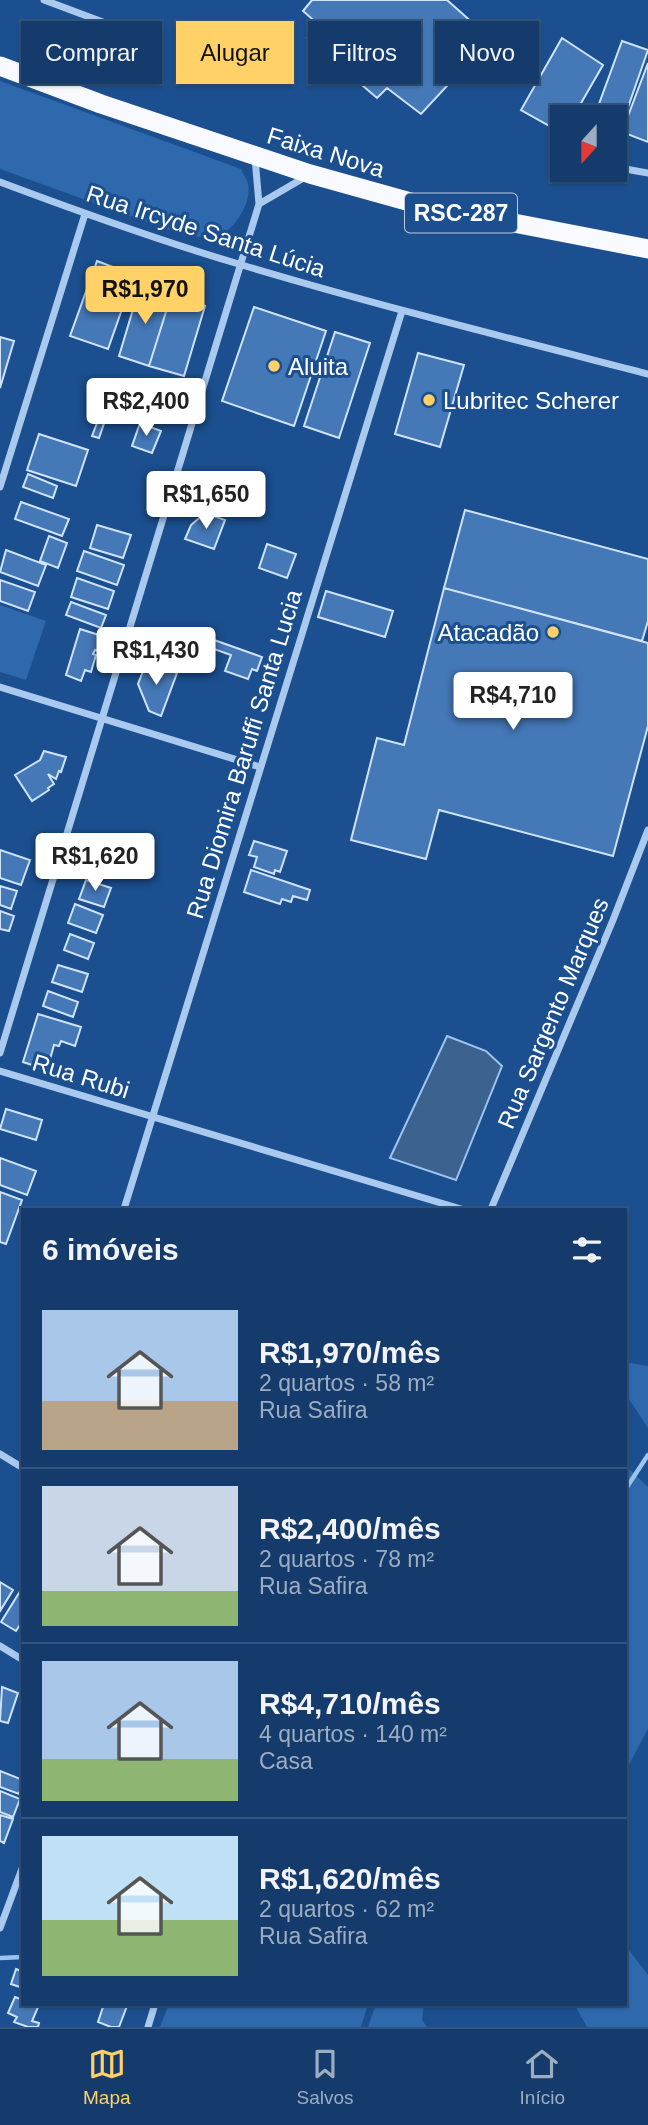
<!DOCTYPE html>
<html lang="pt">
<meta charset="utf-8">
<style>
:root{--surface:#143b6b;--page:#1d4271;--text:#f1f3f6;--muted:#9dadc1;--line:#33557e;--accent:#ffd166}
body{margin:0;font-family:Arial,sans-serif;background:var(--page);color:var(--text);height:100vh;display:flex;flex-direction:column;font-size:26px;white-space:nowrap}
*{box-sizing:border-box;margin:0}
p{font-size:23px;color:var(--muted)}
.icon{flex:none;width:38px;height:38px;fill:none;stroke:currentColor;stroke-width:2;stroke-linecap:round;stroke-linejoin:round}
.map{position:relative;flex:1;overflow:hidden}
.side{position:absolute;left:21px;top:1208px;width:606px;height:798px;display:flex;flex-direction:column;background:var(--surface);border-radius:0px;box-shadow:0 2px 5px #0004,0 0 0 2px var(--line)}
.side>*{flex:none}
.hud{position:absolute;left:21px;top:21px;width:607px;height:63px;display:flex;gap:14px}
.needle{width:46px;rotate:201deg}
.controls{position:absolute;left:550px;top:105px;display:grid;gap:14px}
.controls a{display:grid;place-items:center;width:77px;height:77px;border-radius:0px;background:var(--surface);box-shadow:0 2px 5px #0004,0 0 0 2px var(--line);font-size:35px}
.price{position:absolute;translate:-50% -60px;padding:0 16px;border-radius:7px;background:#fff;color:#222;font-size:23px;line-height:46px;filter:drop-shadow(0 2px 4px #0008)}
.price::after{content:'';position:absolute;left:50%;top:42px;width:21px;height:16px;margin-left:-10px;background:inherit;clip-path:polygon(0 0,100% 0,50% 100%)}
.price.current{background:var(--accent);color:#111}
ul{padding:0;list-style:none}
li{display:flex;align-items:center;gap:21px;height:175px;padding:0 21px}
li+li{border-top:2px solid var(--line)}
li span{display:grid;place-items:center;flex:none;width:196px;height:140px;border-radius:0px;color:#555}
li>.icon{margin-inline-start:auto}
span .icon{width:84px;height:84px;fill:#fffc;stroke-width:1}
li b{font-size:30px}
h2{display:flex;justify-content:space-between;align-items:center;height:84px;padding:0 21px;font-size:30px}
.tag{padding:0 24px;border-radius:0px;background:var(--surface);box-shadow:0 2px 5px #0004,0 0 0 2px var(--line);font-size:24px;line-height:63px}
.tag.current{background:var(--accent);color:#111}
.menu{display:flex;justify-content:space-around;align-items:center;height:98px;border-top:2px solid var(--line);background:var(--surface);font-size:19px;color:var(--muted)}
.menu a{display:grid;justify-items:center;gap:4px}
.menu .current{color:var(--accent)}
.map>svg:first-child{display:block}
</style>
<div class="map">
<svg width="648" height="2027" viewBox="0 0 648 2027">
<rect width="100%" height="100%" fill="#1b4f8f"/>
<path fill="#2e69ad" d="M0,81L241,169C243,174 247,179 248,184C252,200 238,224 224,233C212,240 194,236 180,234L0,169Z
M0,605L46,621L26,680L0,672Z
M625,1362L648,1366V1428L625,1393Z
M625,1465L648,1487V1729L625,1772Z
M625,1945L648,1975V2027H587L574,2004H625Z
M169,2004H368L361,2027H160Z
M376,2004H424L422,2020L427,2027H368Z"/>
<path fill="#3c6290" stroke="#9cc4f0" stroke-width="2" d="M447,1036L486,1051L502,1066L456,1180L390,1158Z"/>
<g fill="none" stroke-linecap="round" stroke-linejoin="round">
<path stroke="#9cc4f0" stroke-width="4.5" d="M625,1490L648,1455
M0,1958L23,1957"/>
</g>
<path fill="#4478b7" stroke="#cfe3fa" stroke-width="2" d="M312,0H447L483,32L475,40L483,47L421,114L387,88L377,98L307,38L319,25L303,11Z
M562,38L603,65L573,117H562V133L521,110Z
M622,41L648,50L626,113L599,104Z
M648,63V142L622,132Z
M97,261L134,275L108,349L70,336Z
M140,286L171,296L149,366L119,356Z
M171,296L205,306L184,376L149,366Z
M254,307L326,331L294,426L222,401Z
M335,332L370,343L339,438L304,426Z
M0,337L14,341L0,388Z
M418,353L464,365L440,447L395,434Z
M102,410L108,412L99,438L92,436Z
M140,423L161,431L152,453L132,446Z
M39,434L88,450L76,486L27,470Z
M205,473L237,484L231,499L200,488Z
M28,474L57,486L53,498L23,487Z
M21,502L69,519L62,536L15,519Z
M465,510L648,559V621L642,641L444,588Z
M205,513L225,520L214,549L185,539L191,525Z
M97,525L131,535L123,558L90,548Z
M49,536L67,543L58,568L40,561Z
M267,544L296,554L287,578L259,568Z
M6,550L46,565L38,586L0,572Z
M84,551L124,565L117,585L77,571Z
M77,578L114,591L108,609L71,597Z
M0,580L35,592L28,611L0,601Z
M444,588L648,643V726L613,856L439,810L426,859L351,840L377,738L404,745Z
M326,591L393,611L385,637L318,617Z
M71,602L106,615L101,628L66,615Z
M80,629L102,636L97,651L95,650L93,654L96,655L91,672L85,670L81,681L66,675Z
M168,631L187,636L181,653L171,656L153,650L157,640L163,642Z
M214,640L262,657L257,671L252,669L248,679L225,671L231,655L211,648Z
M147,661L177,673L161,716L149,711L138,684Z
M44,751L66,757L61,772L59,771L56,779L48,774L54,784L48,788L49,790L32,801L15,775L40,760Z
M254,841L287,851L280,872L275,870L274,874L254,867L257,857L249,855Z
M0,850L30,860L21,885L0,878Z
M251,870L310,890L307,900L293,896L291,902L282,899L280,904L244,892Z
M86,880L111,888L104,907L79,899Z
M0,886L17,891L11,909L0,905Z
M75,904L103,915L96,933L68,923Z
M0,911L14,916L9,931L0,929Z
M70,934L94,943L88,959L64,950Z
M58,965L88,974L82,992L52,982Z
M48,991L78,1002L73,1017L43,1006Z
M38,1014L81,1027L75,1046L61,1041L59,1046L54,1045L47,1070L23,1062Z
M6,1109L42,1120L36,1140L0,1129Z
M0,1158L36,1171L27,1195L0,1185Z
M0,1192L22,1200L6,1244L0,1242Z
M0,1582L13,1590L0,1611Z
M19,1593L23,1596V1620L16,1631L1,1622Z
M2,1687L18,1693L8,1723L0,1721Z
M0,1771L23,1780L19,1794L0,1787Z
M0,1791L20,1799L13,1817L0,1812Z
M0,1815L13,1819L4,1843L0,1841Z
M16,1969L23,1972V1988L11,1984Z
M15,1997L23,2000V2004L39,2005L32,2021L39,2023L38,2027H28L14,2022L17,2017L8,2013Z
M104,2004L127,2006L119,2027H111L98,2022Z"/>
<g fill="none" stroke-linecap="round" stroke-linejoin="round">
<path stroke="#a9c9ee" stroke-width="7" d="M44,0L124,30
M614,167L648,173
M0,182C80,212 160,241 242,265C376,305 512,339 648,374
M259,204L307,176
M0,487L85,214
M0,687L260,767
M0,1053L259,204L255,158
M0,1071L461,1209
M124,1209L402,311
M491,1209L613,920L648,830
M0,1454L23,1468
M0,1646L23,1660
M0,1928L23,1866
M148,2027L155,2004"/>
<path stroke="#f8faff" stroke-width="19" d="M0,66L101,104L310,174L421,205L648,249"/>
</g>
<g fill="#ffd166" stroke="#1b4f8f" stroke-width="2.5">
<circle cx="274" cy="366" r="7"/>
<circle cx="429" cy="400" r="7"/>
<circle cx="553" cy="632" r="7"/>
</g>
<g text-anchor="middle" dominant-baseline="central" stroke-width="6" stroke-linejoin="round" paint-order="stroke">
<rect fill="#1b4f8f" stroke="#bbcadd" stroke-width="2" x="405" y="193.5" width="112" height="39" rx="5"/>
<g font-size="23" font-weight="bold" fill="#fff">
<text x="461" y="213">RSC-287</text>
</g>
<g font-size="24" fill="#fff" stroke="#1b4f8f">
<text transform="translate(326 152) rotate(17)">Faixa Nova</text>
<text transform="translate(206 231) rotate(18)">Rua Ircyde Santa Lúcia</text>
<text transform="translate(244 754) rotate(-73)">Rua Diomira Baruffi Santa Lucia</text>
<text transform="translate(553 1013) rotate(-67)">Rua Sargento Marques</text>
<text transform="translate(81 1076) rotate(17)">Rua Rubi</text>
</g>
<g font-size="24" fill="#fff" stroke="#1b4f8f" text-anchor="start">
<text x="288" y="366">Aluita</text>
<text x="443" y="400">Lubritec Scherer</text>
<text x="539" y="632" text-anchor="end">Atacadão</text>
</g>
</g>
</svg>
<div class="controls">
<a><svg class="needle" viewBox="-14 -14 28 28"><path d="M0-13l5 13h-10z" fill="#e53935"/><path d="M0 13l5-13h-10z" fill="#9dadc1"/></svg></a>
</div>
<b class="price current" style="left:145px;top:326px">R$1,970</b>
<b class="price" style="left:146px;top:438px">R$2,400</b>
<b class="price" style="left:206px;top:531px">R$1,650</b>
<b class="price" style="left:156px;top:687px">R$1,430</b>
<b class="price" style="left:513px;top:732px">R$4,710</b>
<b class="price" style="left:95px;top:893px">R$1,620</b>
<div class="hud">
<a class="tag">Comprar</a>
<a class="tag current">Alugar</a>
<a class="tag">Filtros</a>
<a class="tag">Novo</a>
</div>
<section class="side">
<h2>6 imóveis<svg class="icon" aria-label="filters" viewBox="0 0 24 24"><path d="M4 7h16M4 17h16"/><circle cx="9" cy="7" r="2"/><circle cx="15" cy="17" r="2"/></svg></h2>
<ul>
<li><span style="background:linear-gradient(#a9c7e8 65%,#b9a48a 0)"><svg class="icon" aria-label="home" viewBox="0 0 24 24"><path d="M3 11l9-7 9 7M6 9v11h12V9"/></svg></span><div><b>R$1,970/mês</b><p>2 quartos · 58 m²</p><p>Rua Safira</p></div></li>
<li><span style="background:linear-gradient(#c9d6e8 75%,#8fb573 0)"><svg class="icon" aria-label="home" viewBox="0 0 24 24"><path d="M3 11l9-7 9 7M6 9v11h12V9"/></svg></span><div><b>R$2,400/mês</b><p>2 quartos · 78 m²</p><p>Rua Safira</p></div></li>
<li><span style="background:linear-gradient(#a9c7e8 70%,#8fb573 0)"><svg class="icon" aria-label="home" viewBox="0 0 24 24"><path d="M3 11l9-7 9 7M6 9v11h12V9"/></svg></span><div><b>R$4,710/mês</b><p>4 quartos · 140 m²</p><p>Casa</p></div></li>
<li><span style="background:linear-gradient(#bfe0f5 60%,#8fb573 0)"><svg class="icon" aria-label="home" viewBox="0 0 24 24"><path d="M3 11l9-7 9 7M6 9v11h12V9"/></svg></span><div><b>R$1,620/mês</b><p>2 quartos · 62 m²</p><p>Rua Safira</p></div></li>
</ul>
</section>
</div>
<nav class="menu">
<a class="current"><svg class="icon" aria-label="map" viewBox="0 0 24 24"><path d="M3 6l6-2 6 2 6-2v14l-6 2-6-2-6 2zM9 4v14M15 6v14"/></svg>Mapa</a>
<a><svg class="icon" aria-label="saved" viewBox="0 0 24 24"><path d="M7 4h10v16l-5-4-5 4z"/></svg>Salvos</a>
<a><svg class="icon" aria-label="home" viewBox="0 0 24 24"><path d="M3 11l9-7 9 7M6 9v11h12V9"/></svg>Início</a>
</nav>
